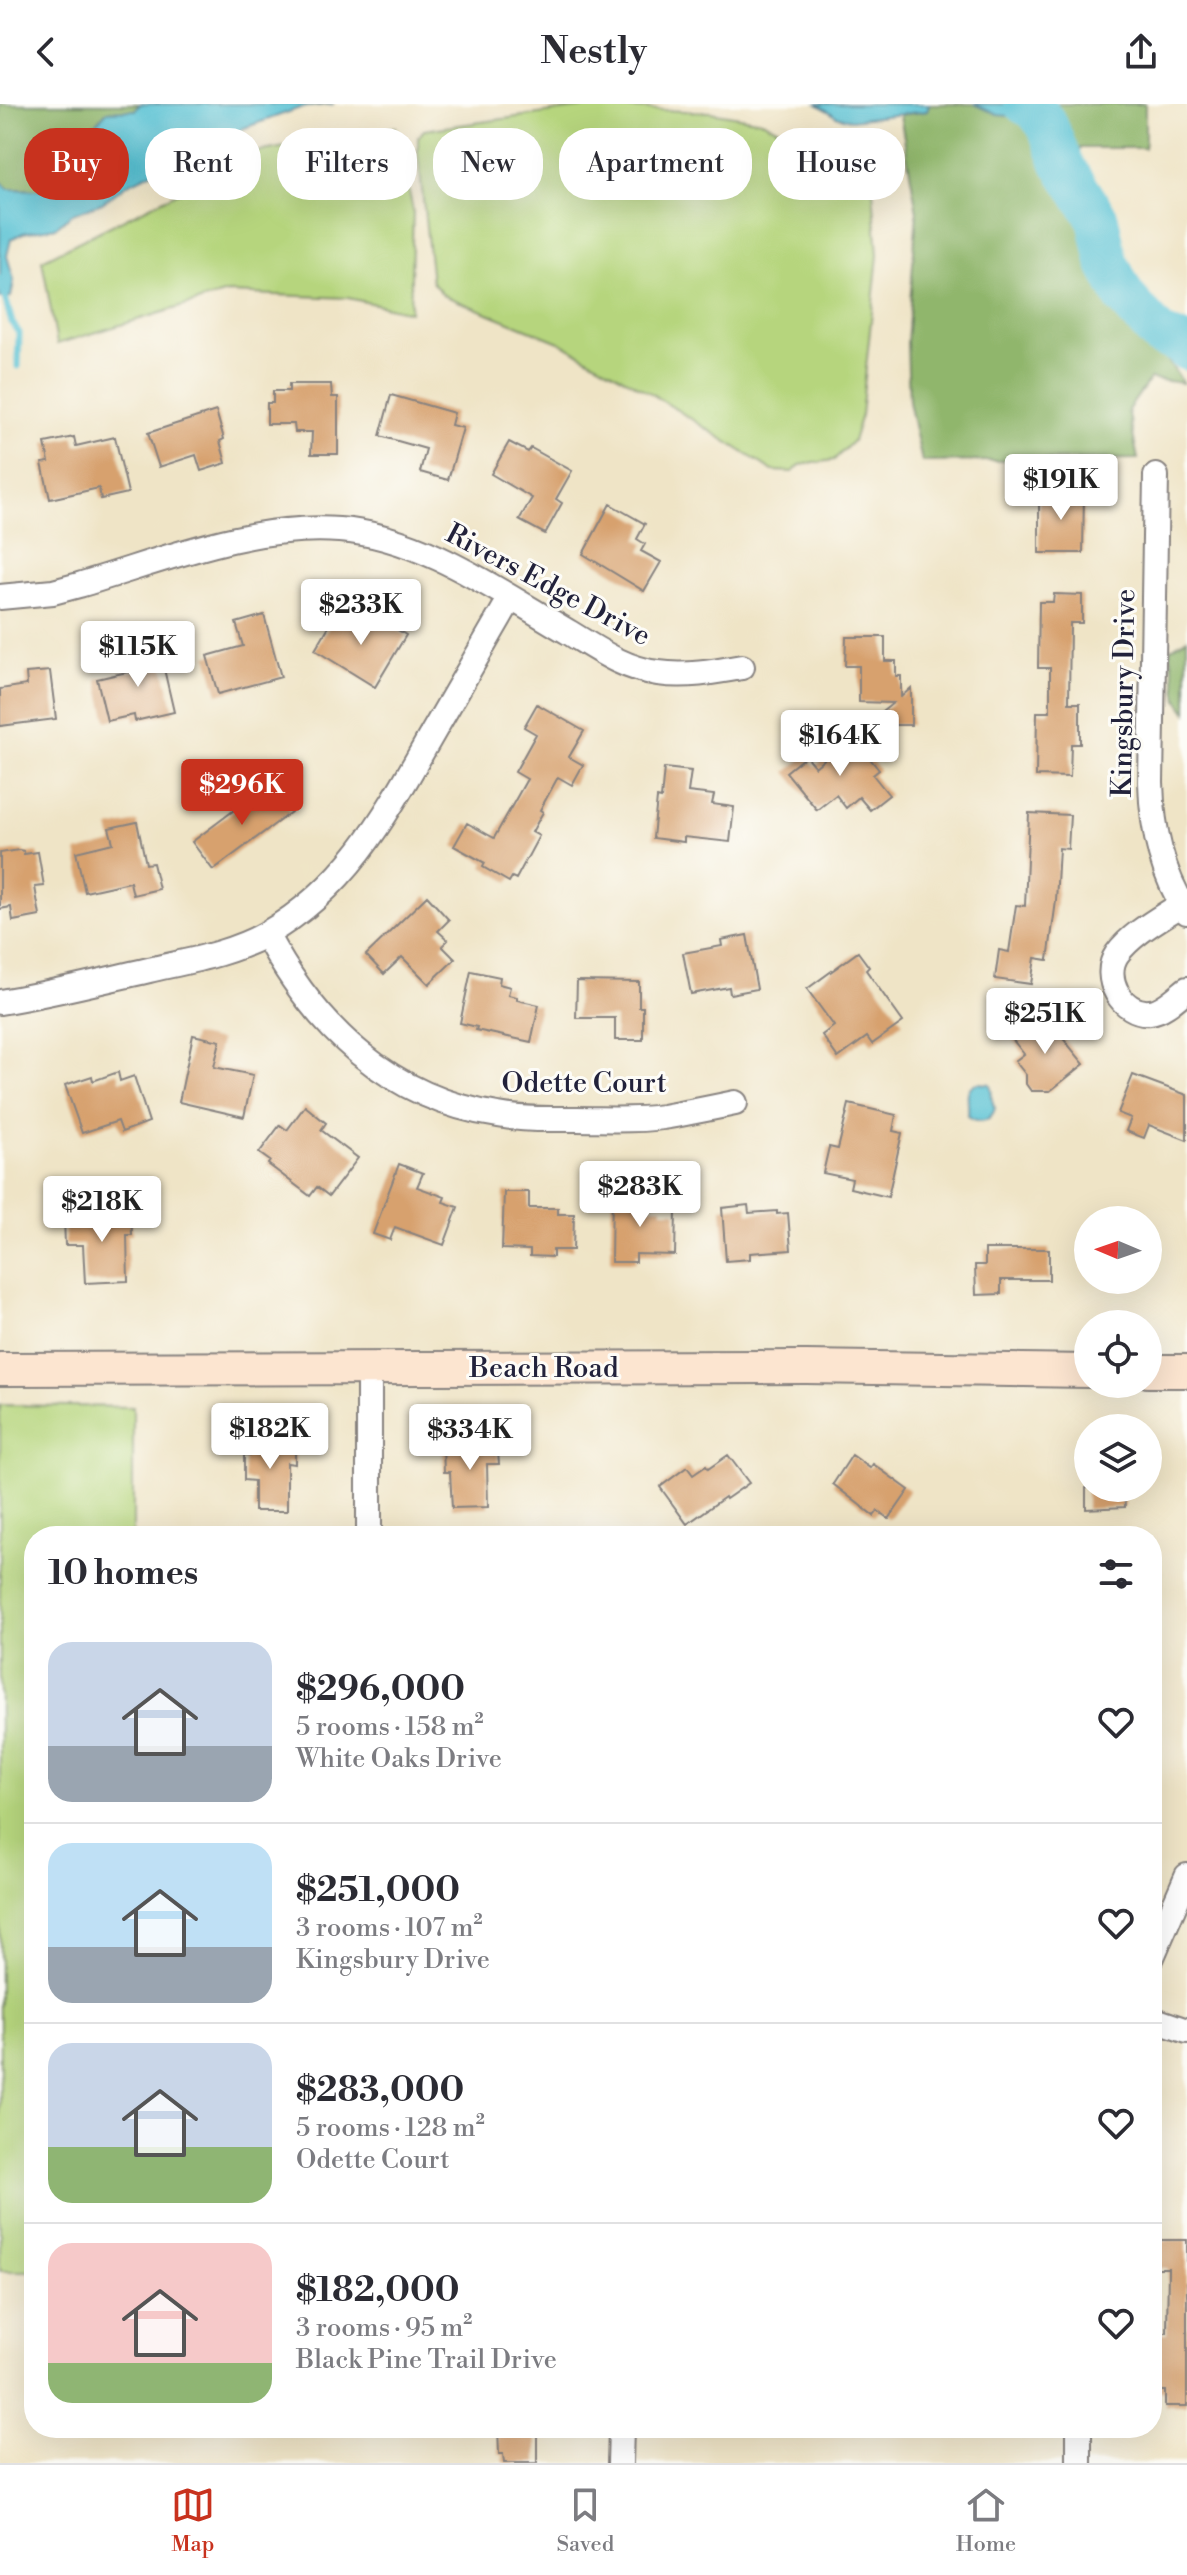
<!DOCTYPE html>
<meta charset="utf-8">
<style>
:root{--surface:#fff;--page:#f7f7f7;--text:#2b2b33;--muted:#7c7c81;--line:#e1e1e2;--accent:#c8321e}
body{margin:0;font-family:"Libre Bodoni",serif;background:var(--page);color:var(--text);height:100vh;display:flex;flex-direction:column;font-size:30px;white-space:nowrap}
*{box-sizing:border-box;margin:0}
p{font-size:26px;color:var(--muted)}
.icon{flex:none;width:44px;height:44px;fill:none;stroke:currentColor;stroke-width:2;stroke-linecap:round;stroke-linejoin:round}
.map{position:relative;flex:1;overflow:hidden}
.details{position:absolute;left:24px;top:1422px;width:1138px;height:912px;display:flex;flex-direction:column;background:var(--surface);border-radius:32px;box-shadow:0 8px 32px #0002}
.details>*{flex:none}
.guide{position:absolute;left:24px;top:24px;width:1140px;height:72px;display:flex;gap:16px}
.needle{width:52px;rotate:272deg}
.controls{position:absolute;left:1074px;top:1102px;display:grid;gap:16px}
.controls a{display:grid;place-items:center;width:88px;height:88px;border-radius:50%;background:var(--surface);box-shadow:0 8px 32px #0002;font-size:40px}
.price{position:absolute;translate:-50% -68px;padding:0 18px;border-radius:8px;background:#fff;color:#222;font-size:26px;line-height:52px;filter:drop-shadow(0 2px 4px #0008)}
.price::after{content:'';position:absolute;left:50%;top:48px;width:24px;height:18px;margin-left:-12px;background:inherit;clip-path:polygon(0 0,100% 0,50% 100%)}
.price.selected{background:var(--accent);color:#fff}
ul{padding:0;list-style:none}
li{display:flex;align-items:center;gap:24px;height:200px;padding:0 24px}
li+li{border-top:2px solid var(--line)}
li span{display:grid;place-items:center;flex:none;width:224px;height:160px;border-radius:24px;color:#555}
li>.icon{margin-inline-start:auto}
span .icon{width:96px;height:96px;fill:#fffc;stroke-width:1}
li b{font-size:34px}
h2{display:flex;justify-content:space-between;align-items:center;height:96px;padding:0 24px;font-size:34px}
.chip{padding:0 28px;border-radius:32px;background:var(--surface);box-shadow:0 8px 32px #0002;font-size:28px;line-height:72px}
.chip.selected{background:var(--accent);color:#fff}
header{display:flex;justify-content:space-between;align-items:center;height:104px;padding:0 24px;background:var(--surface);font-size:36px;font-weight:700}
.dock{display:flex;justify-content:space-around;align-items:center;height:112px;border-top:2px solid var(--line);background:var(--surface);font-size:22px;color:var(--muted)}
.dock a{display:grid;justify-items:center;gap:4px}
.dock .selected{color:var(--accent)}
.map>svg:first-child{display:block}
</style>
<header><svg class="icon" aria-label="back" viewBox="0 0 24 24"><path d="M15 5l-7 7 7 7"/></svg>Nestly<svg class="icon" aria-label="share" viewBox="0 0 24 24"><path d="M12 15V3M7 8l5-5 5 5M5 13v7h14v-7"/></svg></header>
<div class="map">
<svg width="1187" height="2359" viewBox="0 0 1187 2359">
<rect width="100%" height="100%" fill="#fdfcf7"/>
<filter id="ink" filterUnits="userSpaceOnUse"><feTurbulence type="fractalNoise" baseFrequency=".0125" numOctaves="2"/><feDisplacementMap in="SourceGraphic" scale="16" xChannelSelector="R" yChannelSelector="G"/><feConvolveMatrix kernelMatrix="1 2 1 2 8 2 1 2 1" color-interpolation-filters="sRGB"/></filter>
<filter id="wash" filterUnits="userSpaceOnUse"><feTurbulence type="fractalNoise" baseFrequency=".006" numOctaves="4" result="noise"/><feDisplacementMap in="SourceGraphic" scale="32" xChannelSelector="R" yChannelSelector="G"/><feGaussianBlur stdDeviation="1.8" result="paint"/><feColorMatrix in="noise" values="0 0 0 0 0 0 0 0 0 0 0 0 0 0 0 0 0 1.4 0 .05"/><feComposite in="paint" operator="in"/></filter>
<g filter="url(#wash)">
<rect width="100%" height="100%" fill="#efe4c6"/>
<path fill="#b6d57d" stroke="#6c7c5c" stroke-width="2" d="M589,3L710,8L762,17L800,35L870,47L878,151L861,311L853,337L834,356L800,361L793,368L773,367L652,290L559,238L443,191L432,178L418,49V33L424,26Z
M396,23L413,107L410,208L348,194L227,189L57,240L42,156L258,48Z
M0,1301L133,1303V1432H34V2167H0Z"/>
<path fill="#90b66c" stroke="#596c54" stroke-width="2" d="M0,0H139L135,6L107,7L87,29L71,39L67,56L38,86L8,85L0,76Z
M929,0H1145V44H1080L1070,85L1092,125L1097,169L1114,207L1154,236L1183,279L1150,275L1128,306L1138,355L922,358L909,298L907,238L917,108L900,11L927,7Z
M1187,534V609L1178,596L1170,545Z"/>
<path fill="#57c1d3" stroke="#3c7287" stroke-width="2" d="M140,0H334L300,4L244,24L217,40L190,46L165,62L128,80L102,99L72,110L56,123L23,129L11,135L7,152L14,176L11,193L0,194V76L8,85L38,86L67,56L70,39L87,29L107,7L135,6Z
M817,0H929L927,7L851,16L836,12Z
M974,0H1050V1L1034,20L1021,13L997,11Z
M977,979L990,980C993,989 990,996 995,1004C991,1018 980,1020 968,1012C970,998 962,984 977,979Z"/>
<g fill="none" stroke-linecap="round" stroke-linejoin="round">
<path stroke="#57c1d3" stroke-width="7" d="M0,175L12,219L19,229L18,262"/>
<path stroke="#57c1d3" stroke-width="42" d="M1025,0L1034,4L1047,21L1062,59L1098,115L1107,158L1124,192L1159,231L1178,238L1187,246"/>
</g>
<g id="blocks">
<path fill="#d7a16e" d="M289,280H331L332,293H338V350H311L312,328H295L294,320H267V299H273V287H289Z
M391,291L454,309L451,321L463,324L448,376L420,368L426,345L380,332Z
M216,307L224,335L220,337L226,359L201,367L196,351L159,363L148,329Z
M74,333L76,342L115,333L128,389L101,395L99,384L50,395L42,359L49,358L45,339Z
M509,338L528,348L531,344L572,367L556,395L562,399L545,430L519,416L532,394L491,370Z
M1039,388H1084L1083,449H1039Z
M610,400L645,420L637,435L645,440L641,447L661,458L644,487L583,450Z
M1054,490L1082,491V519H1070L1069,599H1080V640H1071L1070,673L1036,672L1037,608H1050V564H1038L1039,498H1053Z
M338,507L368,525L376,513L406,531L375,583L315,546Z
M264,511L281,573L218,590L207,552L243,542L236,519Z
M846,533H885V557H896V572H901V593L911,584V621H866L893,599L859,598V562H845Z
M158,539L174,608L135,617L134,611L107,617L97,575L140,565L135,544Z
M50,567L56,615L0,622V585L27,581L26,569Z
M537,600L584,627L569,653L583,661L572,681L558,673L540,706L543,708L532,728L539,732L516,775L512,773L509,778L483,763L485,759L454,742L467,719L494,734L527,675L515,668L536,630L524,623Z
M852,632L879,666L873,671L889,691L870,706L859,693L846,704L836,691L817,706L786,668L806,652L815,663Z
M664,664L691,667L688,688L714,691L712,700L734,703L730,738L684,733V738L653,734L657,694L661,695Z
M270,679L291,708L213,766L192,738Z
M1029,709L1070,711L1068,745L1059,744L1056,797L1048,856L1035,854L1031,880L995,875L999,846L1009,848L1016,801L1025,802Z
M137,718L146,760L153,759L159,785L133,791L130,778L85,788L76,748L113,739L109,724Z
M19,746L24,747V750L38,748L44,782L35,783L40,812L13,817L11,803L0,805V749Z
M427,792L449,816L438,827L448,836L442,842L455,855L429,880L402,853L384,870L366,851Z
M747,831L757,885L730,890L729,883L691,890L683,849L722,842L721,836Z
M858,848L869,863L866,866L903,918L872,940L867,933L838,954L822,931L834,922L807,885Z
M471,867L500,873L499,880L510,883L508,891L517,893V896L539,901L531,938L476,926L477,923L460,919Z
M577,877L639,878V903H643V936H615V914H576Z
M1043,910L1084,960L1050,987H1031L1026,980V971L1015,957L1024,950L1012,935Z
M193,931L220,937L214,963L253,971L244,1013L179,998Z
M118,968L120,977L134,972L149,1018L122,1028L118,1017L82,1029L65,981L92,972L93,977Z
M1133,971L1187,991V1036L1149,1021L1144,1034L1126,1027L1131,1014L1118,1009Z
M849,1000L896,1011L893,1027L902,1029L888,1093L850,1084L852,1075L823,1069L829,1043L838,1045Z
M305,1002L326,1019L321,1026L358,1054L329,1092L317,1083L310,1092L268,1060L270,1057L259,1049L280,1021L287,1026Z
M399,1060L423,1069L417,1083L445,1093L443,1098L458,1103L444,1141L395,1123L390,1136L373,1130Z
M504,1088H529V1104H558V1110H574L573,1146H553V1153L530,1152V1146L502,1145Z
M612,1088H638V1103H662V1107H676L675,1151L636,1150V1158H611Z
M748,1101L749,1109L777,1107V1110L788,1109L791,1146L750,1149V1155L726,1157L722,1104Z
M131,1104L132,1131H127L128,1177L85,1179L83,1141H65L64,1113L107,1112V1105Z
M985,1145H1049V1176H1001V1190L976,1191L975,1161H985Z
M255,1331L295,1332V1360L287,1359V1407H254V1377L244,1376V1351H254Z
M497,1337L499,1360H487L488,1403L452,1404L450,1368H444L443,1339Z
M728,1351L749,1379L726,1395L725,1393L687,1420L660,1383L687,1363L693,1371L706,1362L708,1365Z
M852,1351L870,1364L873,1360L909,1386L889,1415L878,1407L874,1412L833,1380Z
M1086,1384H1124L1125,1403L1086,1405Z
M1155,2136H1187V2302H1165V2287H1156L1157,2277H1152V2248H1157V2229H1167L1168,2164H1155Z
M498,2324H537V2359H504L503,2350H499Z"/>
</g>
</g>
<g filter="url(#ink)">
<use href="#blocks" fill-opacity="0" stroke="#888380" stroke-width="2"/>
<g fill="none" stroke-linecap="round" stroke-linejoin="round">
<g stroke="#888380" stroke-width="28">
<path id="street" d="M1156,372L1151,678C1152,723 1161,769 1187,808
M0,493L53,488L79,481C164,456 249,420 339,426C421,431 501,489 570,529C598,546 625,565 658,569C687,573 714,568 742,563
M1182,800C1161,814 1132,829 1117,850C1101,873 1122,911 1150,908C1163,907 1177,893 1187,885
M266,830C315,923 390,995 498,1011C524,1016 551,1015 577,1015C606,1015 635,1017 663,1013C687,1009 711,1004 735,999
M0,898C50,890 100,877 149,866C188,857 231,850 266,830C346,784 384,715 428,637C455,590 483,542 510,495
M369,1264V1432
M1152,1853L1187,1772
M1152,1915L1187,1927
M620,2359L621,2324
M1079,2359V2324"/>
</g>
<g stroke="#888380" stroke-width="36">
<path id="secondary" d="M0,1265L806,1263L1088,1267
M1148,1267H1187"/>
</g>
<use href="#street" stroke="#fff" stroke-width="24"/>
<use href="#secondary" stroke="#fce5d0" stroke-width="32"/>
</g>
</g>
<g text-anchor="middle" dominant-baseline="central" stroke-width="6" stroke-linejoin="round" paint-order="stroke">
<g font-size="28" fill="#22223b" stroke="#fdfcf7">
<text transform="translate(548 481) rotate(28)">Rivers Edge Drive</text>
<text transform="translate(1124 589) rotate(-89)">Kingsbury Drive</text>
<text x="584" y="979">Odette Court</text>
<text x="544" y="1264">Beach Road</text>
</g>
</g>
</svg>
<div class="controls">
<a><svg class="needle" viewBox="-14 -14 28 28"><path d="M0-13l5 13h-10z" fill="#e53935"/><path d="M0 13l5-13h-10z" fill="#7c7c81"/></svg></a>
<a><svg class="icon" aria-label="locate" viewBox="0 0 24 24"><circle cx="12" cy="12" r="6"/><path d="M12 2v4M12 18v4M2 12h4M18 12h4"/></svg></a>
<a><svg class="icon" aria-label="layers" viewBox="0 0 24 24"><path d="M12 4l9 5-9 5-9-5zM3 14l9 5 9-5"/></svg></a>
</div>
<b class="price" style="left:1061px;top:418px">$191K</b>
<b class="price" style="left:361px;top:543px">$233K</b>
<b class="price" style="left:138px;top:585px">$115K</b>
<b class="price" style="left:840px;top:674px">$164K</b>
<b class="price selected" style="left:242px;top:723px">$296K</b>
<b class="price" style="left:1045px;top:952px">$251K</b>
<b class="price" style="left:640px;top:1125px">$283K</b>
<b class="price" style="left:102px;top:1140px">$218K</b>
<b class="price" style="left:270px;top:1367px">$182K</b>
<b class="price" style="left:470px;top:1368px">$334K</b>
<div class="guide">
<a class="chip selected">Buy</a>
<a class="chip">Rent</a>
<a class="chip">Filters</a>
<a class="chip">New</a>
<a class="chip">Apartment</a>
<a class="chip">House</a>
</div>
<section class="details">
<h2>10 homes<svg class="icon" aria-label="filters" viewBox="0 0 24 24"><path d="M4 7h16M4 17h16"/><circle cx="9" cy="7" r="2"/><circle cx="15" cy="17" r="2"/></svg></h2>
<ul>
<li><span style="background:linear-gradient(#c9d6e8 65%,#9aa5b1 0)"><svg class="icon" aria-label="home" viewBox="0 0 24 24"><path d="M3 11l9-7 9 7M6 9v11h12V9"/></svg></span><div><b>$296,000</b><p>5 rooms · 158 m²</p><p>White Oaks Drive</p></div><svg class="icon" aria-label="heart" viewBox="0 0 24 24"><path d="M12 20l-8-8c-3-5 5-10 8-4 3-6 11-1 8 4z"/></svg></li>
<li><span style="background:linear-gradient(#bfe0f5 65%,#9aa5b1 0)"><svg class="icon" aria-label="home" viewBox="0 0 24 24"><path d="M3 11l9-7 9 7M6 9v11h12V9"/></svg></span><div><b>$251,000</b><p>3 rooms · 107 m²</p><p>Kingsbury Drive</p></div><svg class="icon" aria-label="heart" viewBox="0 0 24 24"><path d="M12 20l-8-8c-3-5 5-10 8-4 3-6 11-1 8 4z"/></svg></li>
<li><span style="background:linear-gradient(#c9d6e8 65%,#8fb573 0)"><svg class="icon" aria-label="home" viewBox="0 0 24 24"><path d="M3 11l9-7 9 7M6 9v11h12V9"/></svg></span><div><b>$283,000</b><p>5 rooms · 128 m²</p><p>Odette Court</p></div><svg class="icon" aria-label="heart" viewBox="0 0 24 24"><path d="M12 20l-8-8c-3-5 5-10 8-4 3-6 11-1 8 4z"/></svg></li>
<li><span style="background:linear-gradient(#f6c9c9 75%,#8fb573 0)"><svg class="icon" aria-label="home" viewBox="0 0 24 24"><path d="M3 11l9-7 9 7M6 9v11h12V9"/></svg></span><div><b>$182,000</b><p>3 rooms · 95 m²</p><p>Black Pine Trail Drive</p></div><svg class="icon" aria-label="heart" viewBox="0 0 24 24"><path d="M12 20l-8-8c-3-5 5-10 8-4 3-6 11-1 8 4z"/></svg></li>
</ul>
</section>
</div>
<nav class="dock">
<a class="selected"><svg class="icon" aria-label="map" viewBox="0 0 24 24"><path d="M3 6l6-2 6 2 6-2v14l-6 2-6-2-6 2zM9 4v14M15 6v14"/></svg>Map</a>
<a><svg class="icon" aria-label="saved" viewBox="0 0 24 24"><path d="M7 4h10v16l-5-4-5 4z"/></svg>Saved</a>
<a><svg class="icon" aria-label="home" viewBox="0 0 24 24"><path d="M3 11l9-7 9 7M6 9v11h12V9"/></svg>Home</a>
</nav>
